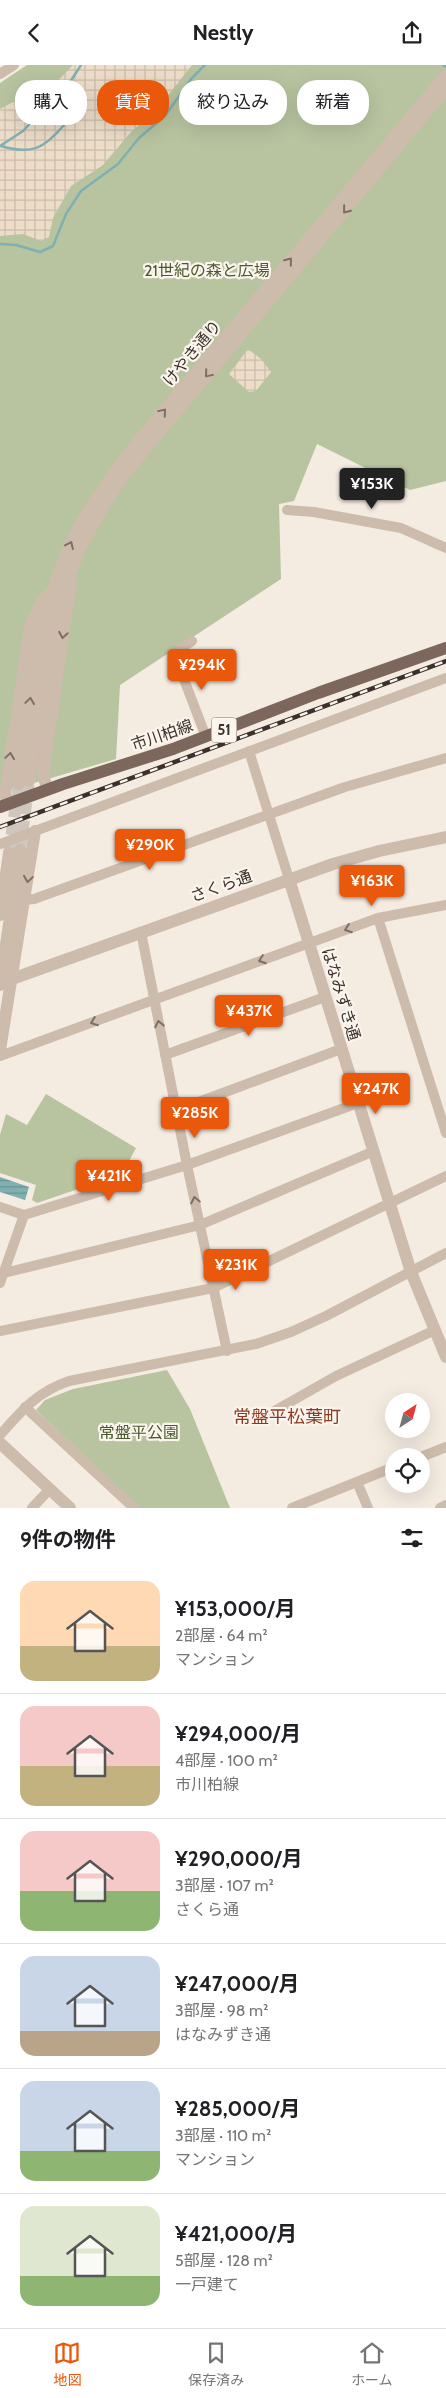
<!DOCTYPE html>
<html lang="ja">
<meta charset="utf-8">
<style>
:root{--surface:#fff;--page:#f6f6f6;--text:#202124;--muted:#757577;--line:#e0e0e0;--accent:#ea580c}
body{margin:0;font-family:Cabin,"Noto Sans JP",sans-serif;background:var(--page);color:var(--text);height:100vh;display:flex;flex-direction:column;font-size:19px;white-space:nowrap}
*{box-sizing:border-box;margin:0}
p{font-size:16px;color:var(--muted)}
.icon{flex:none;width:28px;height:28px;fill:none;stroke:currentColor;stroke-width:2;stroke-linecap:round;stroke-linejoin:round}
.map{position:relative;height:1443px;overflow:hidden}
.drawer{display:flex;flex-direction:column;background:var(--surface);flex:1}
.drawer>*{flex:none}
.guide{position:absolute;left:15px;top:15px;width:416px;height:45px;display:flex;gap:10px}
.needle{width:32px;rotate:36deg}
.controls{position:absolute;left:385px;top:1328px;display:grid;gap:10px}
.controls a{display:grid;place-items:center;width:45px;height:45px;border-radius:50%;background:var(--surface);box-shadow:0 5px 20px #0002;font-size:25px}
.price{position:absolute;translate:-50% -42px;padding:0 11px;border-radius:5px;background:var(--accent);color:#fff;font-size:16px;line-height:32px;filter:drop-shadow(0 1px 2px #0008)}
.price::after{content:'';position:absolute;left:50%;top:30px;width:15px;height:11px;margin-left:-8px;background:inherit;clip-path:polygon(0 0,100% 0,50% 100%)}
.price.selected{background:#222;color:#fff}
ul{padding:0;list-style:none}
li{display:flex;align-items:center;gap:15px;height:125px;padding:0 20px}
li+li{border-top:1px solid var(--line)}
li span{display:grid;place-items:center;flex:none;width:140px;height:100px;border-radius:15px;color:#555}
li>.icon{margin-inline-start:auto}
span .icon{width:60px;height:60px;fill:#fffc;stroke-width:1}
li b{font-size:21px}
h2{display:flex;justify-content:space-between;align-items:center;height:60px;padding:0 20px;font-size:21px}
.chip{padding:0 18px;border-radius:20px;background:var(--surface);box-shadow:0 5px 20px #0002;font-size:18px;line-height:45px}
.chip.selected{background:var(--accent);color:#fff}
header{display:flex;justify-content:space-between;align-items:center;height:65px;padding:0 20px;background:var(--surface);font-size:22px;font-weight:700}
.menu{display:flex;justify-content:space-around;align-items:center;height:70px;border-top:1px solid var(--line);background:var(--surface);font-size:14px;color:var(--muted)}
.menu a{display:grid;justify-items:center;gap:2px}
.menu .selected{color:var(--accent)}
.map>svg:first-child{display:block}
</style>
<header><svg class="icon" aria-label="back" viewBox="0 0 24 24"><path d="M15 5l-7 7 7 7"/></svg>Nestly<svg class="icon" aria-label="share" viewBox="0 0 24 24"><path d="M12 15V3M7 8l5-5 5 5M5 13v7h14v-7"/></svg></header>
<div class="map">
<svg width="446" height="1443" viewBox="0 0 446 1443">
<defs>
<pattern id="plaza-grid" width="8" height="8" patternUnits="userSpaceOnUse" patternTransform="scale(1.25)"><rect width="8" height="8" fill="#ecdcc8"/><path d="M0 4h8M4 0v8" fill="none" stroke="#cbbdac"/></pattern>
<pattern id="water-rules" width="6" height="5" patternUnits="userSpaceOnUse" patternTransform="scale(1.25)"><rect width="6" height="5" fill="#7fb0b2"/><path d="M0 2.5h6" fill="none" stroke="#699091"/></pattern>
</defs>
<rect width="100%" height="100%" fill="#f4ebe1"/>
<path fill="#b8c4a0" d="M27,0H446V416L410,425L317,379L294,436L279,439L281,514L120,620L116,694L0,728V18Z
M46,1029L136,1083L122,1109L37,1138L32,1135L36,1120L0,1108V1070L6,1049L27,1060Z
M167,1305L190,1344L230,1443H139L36,1345L45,1335L73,1324Z"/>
<path fill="url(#plaza-grid)" d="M73,0H192L154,48L131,67L103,100L71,121L53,153L49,172L41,176L23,169L0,171V44L11,38L48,26Z
M248,284L261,294L271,307L256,326L249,327L229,309Z"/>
<path fill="url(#water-rules)" d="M0,1112L29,1122L25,1135L0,1127Z"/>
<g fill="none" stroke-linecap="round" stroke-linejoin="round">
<path stroke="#7fb0b2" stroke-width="2.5" d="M443,0L446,2
M0,81L23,66L72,14L81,0
M1,81C31,90 44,84 64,60L63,43L59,30
M0,179L16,180L40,187L53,181L66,149L81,126L118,99L139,73L165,51L191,14L205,0"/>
<path stroke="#cfc6bd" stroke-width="12" stroke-dasharray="12 6" stroke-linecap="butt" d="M20,785L29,716
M9,788L19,719"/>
<path stroke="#cdbbac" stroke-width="10" d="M0,9L14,0
M287,445L314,447L401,463L446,483
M192,576L174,588L206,672
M249,686L289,814
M0,779L446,613
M25,835L34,834L345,722L446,693
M378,853L446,1068
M141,867L187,1100L227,1286
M165,990L325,932
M0,991L378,853L446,840
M177,1045L341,984
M0,1142L24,1150L187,1100L358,1038
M4,1208L200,1160L374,1086
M0,1218L24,1150
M0,1266L213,1223L446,1111
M25,1342L134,1443
M262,1353L336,1311L435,1265
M0,1370C22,1345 37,1327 69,1316L256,1279L291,1267L326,1251L446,1188
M421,1392L446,1382
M357,1417L368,1443
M32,1443L50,1424
M292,1443L394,1402
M440,1443L446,1440"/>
<path stroke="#cdbbac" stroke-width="12" d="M29,716L52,567L61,531L81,482L104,440L127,406L446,24
M19,719C30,638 36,553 71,478C89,440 115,406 141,373L446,10
M47,724L43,709L71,517
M8,739L5,729L30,562L42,536L48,530
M289,814L411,1207L446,1292
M0,850L9,788
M9,915L333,799L379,786L446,772
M0,920L20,785
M0,985L35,766
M0,1378L70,1443"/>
<path stroke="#7d675c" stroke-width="12" d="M0,742L63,719L173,684L318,628L446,583"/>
<g stroke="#3b302b" stroke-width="4.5">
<path id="rail" d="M0,762L446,596"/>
</g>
<use href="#rail" stroke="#fbf5ee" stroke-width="2.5" stroke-dasharray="8" stroke-linecap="butt"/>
<path stroke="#cdbbac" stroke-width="12" d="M0,919L9,915"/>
</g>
<defs><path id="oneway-chevron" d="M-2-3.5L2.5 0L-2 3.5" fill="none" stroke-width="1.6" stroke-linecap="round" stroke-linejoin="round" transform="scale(1.25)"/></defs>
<g stroke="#7d6f65">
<use href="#oneway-chevron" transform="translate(346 145) rotate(129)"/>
<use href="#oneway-chevron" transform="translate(289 196) rotate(-51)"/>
<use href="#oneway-chevron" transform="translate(208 309) rotate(130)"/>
<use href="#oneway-chevron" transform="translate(163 347) rotate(-50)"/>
<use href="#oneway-chevron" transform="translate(70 480) rotate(-65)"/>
<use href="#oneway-chevron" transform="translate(63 570) rotate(100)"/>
<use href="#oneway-chevron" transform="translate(30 636) rotate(-82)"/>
<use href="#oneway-chevron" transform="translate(10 691) rotate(-82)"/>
<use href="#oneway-chevron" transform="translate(28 814) rotate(98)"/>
<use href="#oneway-chevron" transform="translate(348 864) rotate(160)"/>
<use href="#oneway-chevron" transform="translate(262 895) rotate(160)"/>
<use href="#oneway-chevron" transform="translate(94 957) rotate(159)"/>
<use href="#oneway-chevron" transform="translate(159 959) rotate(-101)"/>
<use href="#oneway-chevron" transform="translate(195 1135) rotate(-102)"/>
</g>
<g text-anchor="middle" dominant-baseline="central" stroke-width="4.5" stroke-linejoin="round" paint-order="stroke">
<rect fill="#fbf5ee" stroke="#756b66" stroke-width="1" x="211.5" y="652.5" width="25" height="25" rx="4"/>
<g font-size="15" font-weight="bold" fill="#3b302b">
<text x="224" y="665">51</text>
</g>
<g font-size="16" fill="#4a5a2e" stroke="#fbf5ee">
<text x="207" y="205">21世紀の森と広場</text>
<text x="139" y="1367">常盤平公園</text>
</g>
<g font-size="16" fill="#3b302b" stroke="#fbf5ee">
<text transform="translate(192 288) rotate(-50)">けやき通り</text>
<text transform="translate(162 670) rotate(-19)">市川柏線</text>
<text transform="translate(221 821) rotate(-20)">さくら通</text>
<text transform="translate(341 929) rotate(73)">はなみずき通</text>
</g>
<g font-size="18" fill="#8c3b22" stroke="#fbf5ee">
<text x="287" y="1352">常盤平松葉町</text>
</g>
</g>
</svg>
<div class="controls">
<a><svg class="needle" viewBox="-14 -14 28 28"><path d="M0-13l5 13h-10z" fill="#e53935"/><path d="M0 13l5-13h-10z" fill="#757577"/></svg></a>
<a><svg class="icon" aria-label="locate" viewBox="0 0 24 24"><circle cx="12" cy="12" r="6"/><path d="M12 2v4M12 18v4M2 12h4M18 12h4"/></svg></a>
</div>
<b class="price selected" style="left:372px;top:445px">¥153K</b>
<b class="price" style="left:202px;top:626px">¥294K</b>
<b class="price" style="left:150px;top:806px">¥290K</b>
<b class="price" style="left:372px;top:842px">¥163K</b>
<b class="price" style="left:249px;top:972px">¥437K</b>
<b class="price" style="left:376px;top:1050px">¥247K</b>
<b class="price" style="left:195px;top:1074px">¥285K</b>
<b class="price" style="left:109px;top:1137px">¥421K</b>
<b class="price" style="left:236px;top:1226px">¥231K</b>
<div class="guide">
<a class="chip">購入</a>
<a class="chip selected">賃貸</a>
<a class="chip">絞り込み</a>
<a class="chip">新着</a>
</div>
</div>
<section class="drawer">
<h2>9件の物件<svg class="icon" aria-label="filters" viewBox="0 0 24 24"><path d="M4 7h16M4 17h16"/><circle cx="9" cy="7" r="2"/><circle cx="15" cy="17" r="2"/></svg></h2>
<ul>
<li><span style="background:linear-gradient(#ffd9b3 65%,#c2b280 0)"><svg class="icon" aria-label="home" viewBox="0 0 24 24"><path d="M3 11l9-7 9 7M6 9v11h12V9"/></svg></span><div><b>¥153,000/月</b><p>2部屋 · 64 m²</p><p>マンション</p></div></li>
<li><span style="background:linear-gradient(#f6c9c9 60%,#c2b280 0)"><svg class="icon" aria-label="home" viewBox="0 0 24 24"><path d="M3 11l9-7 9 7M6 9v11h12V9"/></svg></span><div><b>¥294,000/月</b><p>4部屋 · 100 m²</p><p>市川柏線</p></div></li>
<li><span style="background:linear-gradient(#f6c9c9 60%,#8fb573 0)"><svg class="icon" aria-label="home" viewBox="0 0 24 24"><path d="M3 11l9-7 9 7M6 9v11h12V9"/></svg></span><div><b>¥290,000/月</b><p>3部屋 · 107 m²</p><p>さくら通</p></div></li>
<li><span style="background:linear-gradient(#c9d6e8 75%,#b9a48a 0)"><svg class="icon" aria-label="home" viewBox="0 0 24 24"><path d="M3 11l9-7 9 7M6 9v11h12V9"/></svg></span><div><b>¥247,000/月</b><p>3部屋 · 98 m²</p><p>はなみずき通</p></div></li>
<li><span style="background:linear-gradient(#c9d6e8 70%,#8fb573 0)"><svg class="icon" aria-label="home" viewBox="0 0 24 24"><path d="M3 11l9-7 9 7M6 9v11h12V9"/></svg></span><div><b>¥285,000/月</b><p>3部屋 · 110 m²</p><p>マンション</p></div></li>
<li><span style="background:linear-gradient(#dfe7d0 70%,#8fb573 0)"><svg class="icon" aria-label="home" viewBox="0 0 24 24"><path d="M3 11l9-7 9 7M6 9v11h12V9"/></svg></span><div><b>¥421,000/月</b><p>5部屋 · 128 m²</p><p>一戸建て</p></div></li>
</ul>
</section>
<nav class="menu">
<a class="selected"><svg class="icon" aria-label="map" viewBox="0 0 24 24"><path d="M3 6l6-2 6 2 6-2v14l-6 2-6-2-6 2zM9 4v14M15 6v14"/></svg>地図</a>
<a><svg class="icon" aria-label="saved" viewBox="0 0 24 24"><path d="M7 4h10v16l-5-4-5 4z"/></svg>保存済み</a>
<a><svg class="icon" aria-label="home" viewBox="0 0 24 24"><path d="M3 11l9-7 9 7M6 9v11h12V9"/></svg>ホーム</a>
</nav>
